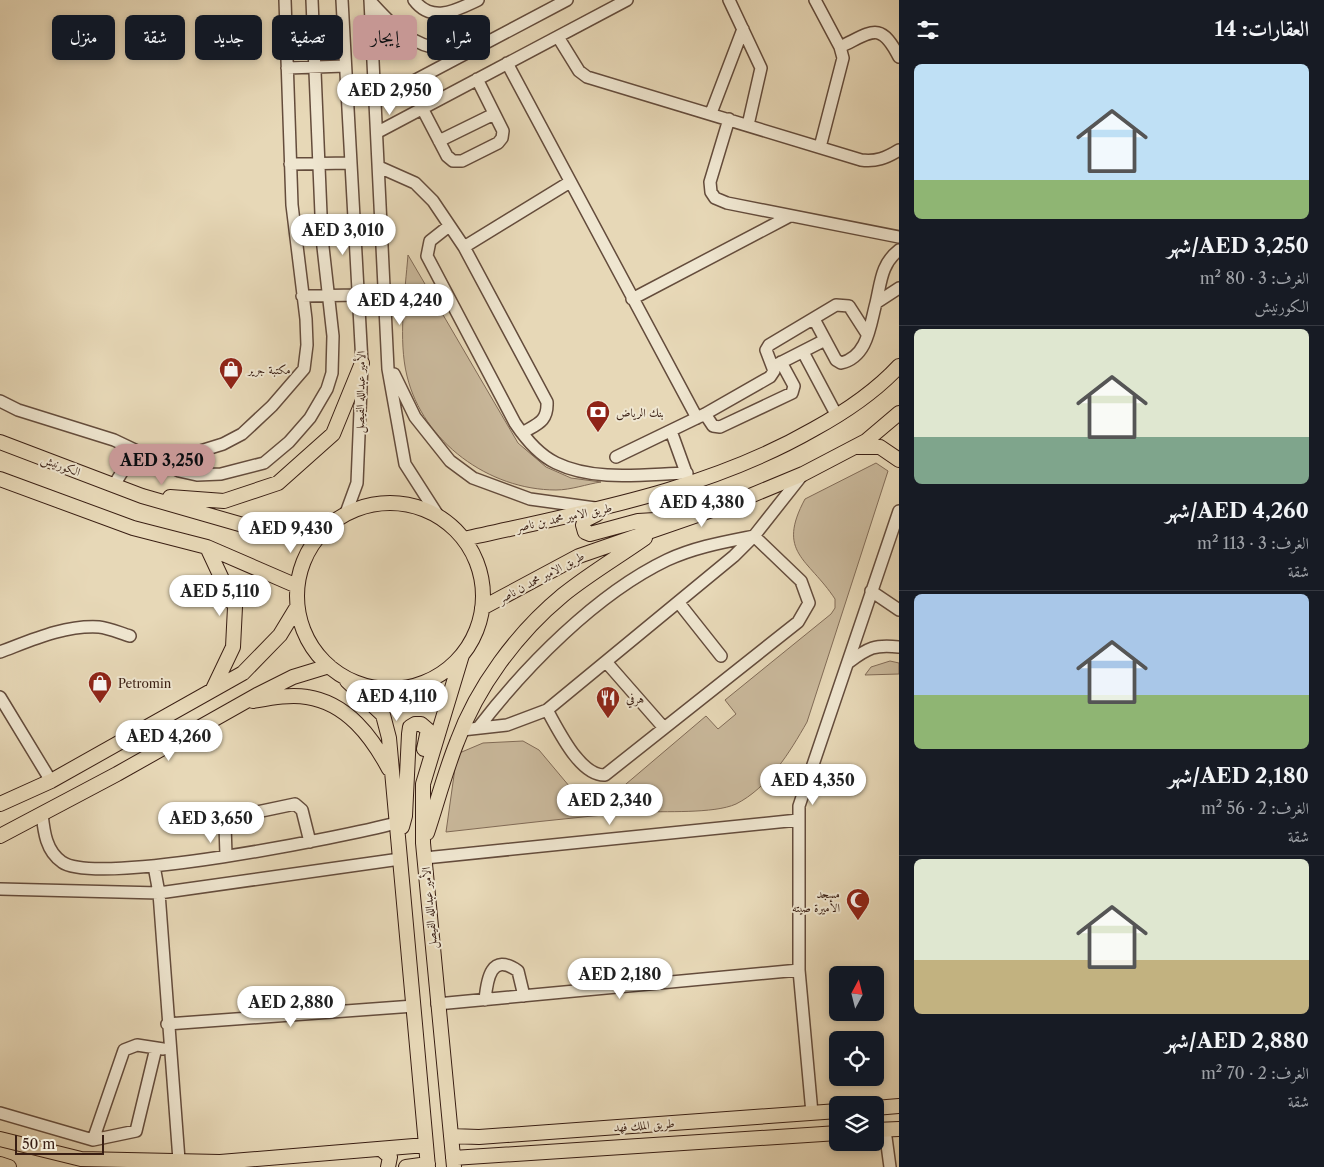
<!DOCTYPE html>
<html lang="ar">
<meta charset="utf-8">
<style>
:root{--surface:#171b24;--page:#20242c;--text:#f1f3f6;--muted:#9ea1a6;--line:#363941;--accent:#c59692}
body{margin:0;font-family:"Libre Caslon Text",Amiri,serif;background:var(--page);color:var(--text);direction:rtl;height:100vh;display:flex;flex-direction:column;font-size:19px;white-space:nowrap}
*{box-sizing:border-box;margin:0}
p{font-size:16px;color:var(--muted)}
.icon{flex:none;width:28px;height:28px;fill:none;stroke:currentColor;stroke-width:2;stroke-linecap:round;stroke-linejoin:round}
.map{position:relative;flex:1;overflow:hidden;direction:ltr}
.details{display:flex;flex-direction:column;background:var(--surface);width:425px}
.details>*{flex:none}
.guide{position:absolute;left:15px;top:15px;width:475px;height:45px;direction:rtl;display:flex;gap:10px}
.needle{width:32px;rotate:7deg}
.tools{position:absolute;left:829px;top:966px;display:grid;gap:10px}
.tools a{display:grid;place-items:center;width:55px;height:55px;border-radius:8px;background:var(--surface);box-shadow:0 2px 8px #0003;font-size:25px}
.scale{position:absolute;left:15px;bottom:12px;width:89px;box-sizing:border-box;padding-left:5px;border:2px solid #391e13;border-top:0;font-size:14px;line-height:18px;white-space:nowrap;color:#391e13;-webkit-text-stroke:4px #efe6d0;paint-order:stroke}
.price{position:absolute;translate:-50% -42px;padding:0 11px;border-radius:18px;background:#fff;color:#222;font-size:16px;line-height:32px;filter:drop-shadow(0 1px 2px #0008)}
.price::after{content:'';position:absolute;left:50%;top:30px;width:15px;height:11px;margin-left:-8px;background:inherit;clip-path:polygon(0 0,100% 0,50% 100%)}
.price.selected{background:var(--accent);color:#111}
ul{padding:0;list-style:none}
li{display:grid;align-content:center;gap:10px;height:265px;padding:0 15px}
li+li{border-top:1px solid var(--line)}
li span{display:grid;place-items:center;height:155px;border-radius:8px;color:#555}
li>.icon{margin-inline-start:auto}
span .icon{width:90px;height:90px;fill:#fffc;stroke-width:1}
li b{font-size:21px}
h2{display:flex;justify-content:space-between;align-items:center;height:60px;padding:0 15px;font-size:21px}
.pill{padding:0 18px;border-radius:8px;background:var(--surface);box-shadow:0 2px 8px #0003;font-size:18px;line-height:45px}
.pill.selected{background:var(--accent);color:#111}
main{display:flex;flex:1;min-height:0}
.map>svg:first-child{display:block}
</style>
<main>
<section class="details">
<h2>العقارات: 14<svg class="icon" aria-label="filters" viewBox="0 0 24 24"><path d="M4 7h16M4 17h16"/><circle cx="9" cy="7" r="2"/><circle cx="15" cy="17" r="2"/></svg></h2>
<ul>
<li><span style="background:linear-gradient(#bfe0f5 75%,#8fb573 0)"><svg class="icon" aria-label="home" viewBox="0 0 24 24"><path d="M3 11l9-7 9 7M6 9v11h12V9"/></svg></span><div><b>AED 3,250/شهر</b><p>الغرف: 3 · 80 m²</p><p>الكورنيش</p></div></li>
<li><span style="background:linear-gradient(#dfe7d0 70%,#7fa58c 0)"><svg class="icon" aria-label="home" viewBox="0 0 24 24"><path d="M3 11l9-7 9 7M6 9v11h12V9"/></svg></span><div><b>AED 4,260/شهر</b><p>الغرف: 3 · 113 m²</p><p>شقة</p></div></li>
<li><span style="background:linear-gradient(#a9c7e8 65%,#8fb573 0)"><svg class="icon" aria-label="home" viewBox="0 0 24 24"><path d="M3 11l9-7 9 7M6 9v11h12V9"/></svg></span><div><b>AED 2,180/شهر</b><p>الغرف: 2 · 56 m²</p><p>شقة</p></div></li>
<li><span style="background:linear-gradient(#dfe7d0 65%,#c2b280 0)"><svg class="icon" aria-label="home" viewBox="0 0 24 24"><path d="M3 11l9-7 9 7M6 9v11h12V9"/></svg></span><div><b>AED 2,880/شهر</b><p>الغرف: 2 · 70 m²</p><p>شقة</p></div></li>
</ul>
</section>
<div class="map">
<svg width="899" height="1167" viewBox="0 0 899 1167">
<rect width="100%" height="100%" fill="#e7d8b7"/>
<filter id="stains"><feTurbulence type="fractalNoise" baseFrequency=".004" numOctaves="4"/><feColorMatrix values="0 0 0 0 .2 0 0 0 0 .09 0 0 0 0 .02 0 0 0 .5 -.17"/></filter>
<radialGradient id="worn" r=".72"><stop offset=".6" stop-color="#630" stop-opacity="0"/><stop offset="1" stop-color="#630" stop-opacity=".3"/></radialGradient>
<path fill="#c9b89b" stroke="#816b57" d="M408,255L518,443L546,467L571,478L601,482C587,484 571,490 556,490C489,490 423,442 407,376C398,340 405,292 408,255Z
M876,463L888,471L807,722C790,752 768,788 736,804C714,814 663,811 638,812C574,817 510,825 446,832L457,754L483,743L523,741L539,750L580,799C590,807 595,807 606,801L706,716L718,729L736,714L725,700L831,614L835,608V599C808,558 776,553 805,499Z
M890,661L899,663V674L865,675L871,667Z"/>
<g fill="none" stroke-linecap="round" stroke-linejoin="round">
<g stroke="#644c3c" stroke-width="14">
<path id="minor" d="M342,0L362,363L357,483L346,513
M370,0L388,369L405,464L439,517
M414,0C432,24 457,10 478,0
M729,0L761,68L748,125
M815,0L840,47L843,58L820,147
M370,1C401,35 421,54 470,50
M558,37L579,71L587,77L861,160C876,162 886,158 899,150
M840,47C872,32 880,20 899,57
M507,63L697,418
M287,68L345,66
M376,101L567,0
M422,108L447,156L453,161H462L498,143L502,138L503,131L477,79
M711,113L743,29
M729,119L710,182L711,192L715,198L727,203L899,237
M378,132L627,0
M439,141L494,114
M290,164L351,163
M379,167L415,183L433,201L464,247L547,402C548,422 537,424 522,433
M449,226L430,241L427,256L515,423C525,438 539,455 556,463C595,482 645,474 687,473
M464,247L570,182
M302,296L358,295
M632,299L788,217
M876,303C881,282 881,264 899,250
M814,319L836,360L841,363C868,357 870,325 876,303L899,288
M803,352L837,416
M776,365L825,340
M394,374L415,417L450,461L473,478L530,499L595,508
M0,401L18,410L114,440L179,471L197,475L221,474L264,463L289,442L310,418L327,389L332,373L333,336L322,238L312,0
M705,414L713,426L720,427L792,393L794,386L781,362
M671,431L688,478
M142,451L194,453L223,444L242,434L272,406L304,369L307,345L306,319L292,205L285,0
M616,457L705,414L770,377L774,371L766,350L769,345L836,305L849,306L867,334
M114,485L135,451
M871,591L899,610
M679,603L721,656
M0,652C32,640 64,625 99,627C109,628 120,633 130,636
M849,662C868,648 875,644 899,647
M607,663L664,728
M0,697L51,781
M478,728C525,667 596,594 667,560C695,547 724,542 754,536L801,581L809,603L798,622L605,775C580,776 559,731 547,710
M462,730L507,725L547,710L734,556L754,536L803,474
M42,814C44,832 46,851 62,862C96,887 347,836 396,823
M226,855L225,825L229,818L295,804L302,810L310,842
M425,858L798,820
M154,866L159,893L179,1160
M0,889L159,893L400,859
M485,1000C487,979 491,952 518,971L524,996
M437,1004L799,970
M167,1024L414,1006
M0,1113L93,1140L136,1131L156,1048
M812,1113L799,970V806L899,511
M885,1130L890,1167
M93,1140L124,1050L137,1045L163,1049"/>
</g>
<g stroke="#391e13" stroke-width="16">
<path id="major" d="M0,442L142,496L250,527L326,528
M855,447H880L899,460
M0,479L133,528L207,547L297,586
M170,497L224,501L278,483L333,434L362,363
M297 596a93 93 0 1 1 186 0a93 93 0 1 1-186 0Z
M597,514L585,520L583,525L585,532L590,534L638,521L672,519
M464,539C584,512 706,491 814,429C845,412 875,392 899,366
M207,547L235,607L233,647L213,689
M482,608L579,556L738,501L803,474L866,441L899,413
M347,681L383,715L389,738L428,1167
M253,701C270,698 290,694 307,697C347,703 372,737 389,769
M0,804L51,781L243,673L280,635L297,607
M402,827L405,816L409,734L410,727L415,724H421L428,730L424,749
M427,833C437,803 445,772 457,742C477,687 517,633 563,595C589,574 618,557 645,538
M0,836L117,774L257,695L293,677L329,666
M875,1108L899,1106
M875,1130L899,1129
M451,1136L479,1137L838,1111
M0,1139L81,1159L220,1162L426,1145
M381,1149L390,1157L388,1167
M453,1158L838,1133
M0,1164L9,1167
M406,1167L428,1164
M454,1167L423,843V784L462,655"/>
</g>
<use href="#minor" stroke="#efe6d0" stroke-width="11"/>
<use href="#major" stroke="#e7d8b7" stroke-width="14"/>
</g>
<defs>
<g id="shop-pin" transform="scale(1.25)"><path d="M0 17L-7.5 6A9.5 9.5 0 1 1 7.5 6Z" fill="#8f2418" stroke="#efe6d0"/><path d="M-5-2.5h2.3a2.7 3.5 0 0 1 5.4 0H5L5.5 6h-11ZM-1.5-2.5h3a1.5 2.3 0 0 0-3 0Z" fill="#fff"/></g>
<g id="bank-pin" transform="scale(1.25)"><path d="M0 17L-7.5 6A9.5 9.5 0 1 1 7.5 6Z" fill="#8f2418" stroke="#efe6d0"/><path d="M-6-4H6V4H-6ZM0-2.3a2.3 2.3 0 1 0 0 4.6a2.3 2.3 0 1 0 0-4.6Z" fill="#fff"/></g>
<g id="restaurant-pin" transform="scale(1.25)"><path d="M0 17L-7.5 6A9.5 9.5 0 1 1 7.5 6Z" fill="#8f2418" stroke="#efe6d0"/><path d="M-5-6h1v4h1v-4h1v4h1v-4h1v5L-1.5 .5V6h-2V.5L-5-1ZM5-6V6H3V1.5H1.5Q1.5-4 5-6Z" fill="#fff"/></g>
<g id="mosque-pin" transform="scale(1.25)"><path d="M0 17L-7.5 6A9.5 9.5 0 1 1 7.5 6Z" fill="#8f2418" stroke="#efe6d0"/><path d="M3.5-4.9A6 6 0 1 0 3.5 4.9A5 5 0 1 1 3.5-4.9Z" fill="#fff"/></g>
</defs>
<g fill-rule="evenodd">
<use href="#shop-pin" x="231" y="369"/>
<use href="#bank-pin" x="598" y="412"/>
<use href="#shop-pin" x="100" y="683"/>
<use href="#restaurant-pin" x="608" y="698"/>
<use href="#mosque-pin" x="858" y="900"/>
</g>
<g text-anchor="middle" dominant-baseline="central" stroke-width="4" stroke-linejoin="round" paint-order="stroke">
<g font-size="12" fill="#391e13" stroke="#efe6d0" text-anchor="start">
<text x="248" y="369">مكتبة جرير</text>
<text x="616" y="412">بنك الرياض</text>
<text x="118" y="683">Petromin</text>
<text x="626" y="698">هرفي</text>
<text x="840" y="893" text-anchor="end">مسجد<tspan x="840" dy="14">الأميرة صيته</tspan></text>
</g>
<g font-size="12" fill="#391e13" stroke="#efe6d0">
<text transform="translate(360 392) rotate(-89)">الأمير عبدالله الفيصل</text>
<text transform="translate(61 465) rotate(21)">الكورنيش</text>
<text transform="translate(564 517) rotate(-12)">طريق الامير محمد بن ناصر</text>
<text transform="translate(541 577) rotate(-28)">طريق الامير محمد ن ناصر</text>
<text transform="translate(429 908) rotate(-95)">الأمير عبدالله الفيصل</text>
<text transform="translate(644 1125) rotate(-4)">طريق الملك فهد</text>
</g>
</g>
<rect width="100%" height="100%" filter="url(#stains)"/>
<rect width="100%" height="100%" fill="url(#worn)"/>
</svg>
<div class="tools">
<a><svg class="needle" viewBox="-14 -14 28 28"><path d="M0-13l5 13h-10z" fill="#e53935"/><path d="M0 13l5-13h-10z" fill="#9ea1a6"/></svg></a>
<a><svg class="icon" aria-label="locate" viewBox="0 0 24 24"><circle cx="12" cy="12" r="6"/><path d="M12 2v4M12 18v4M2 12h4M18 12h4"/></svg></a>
<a><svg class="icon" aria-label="layers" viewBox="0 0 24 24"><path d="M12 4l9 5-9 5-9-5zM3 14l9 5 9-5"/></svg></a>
</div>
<div class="scale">50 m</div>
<b class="price" style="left:390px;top:116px">AED 2,950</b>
<b class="price" style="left:343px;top:256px">AED 3,010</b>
<b class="price" style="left:400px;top:326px">AED 4,240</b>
<b class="price selected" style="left:162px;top:486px">AED 3,250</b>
<b class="price" style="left:702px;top:528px">AED 4,380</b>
<b class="price" style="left:291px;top:554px">AED 9,430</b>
<b class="price" style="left:220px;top:617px">AED 5,110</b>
<b class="price" style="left:397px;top:722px">AED 4,110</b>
<b class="price" style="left:169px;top:762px">AED 4,260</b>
<b class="price" style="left:813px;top:806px">AED 4,350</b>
<b class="price" style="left:610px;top:826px">AED 2,340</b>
<b class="price" style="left:211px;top:844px">AED 3,650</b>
<b class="price" style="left:620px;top:1000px">AED 2,180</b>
<b class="price" style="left:291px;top:1028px">AED 2,880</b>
<div class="guide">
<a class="pill">شراء</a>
<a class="pill selected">إيجار</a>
<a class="pill">تصفية</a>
<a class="pill">جديد</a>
<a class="pill">شقة</a>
<a class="pill">منزل</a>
</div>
</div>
</main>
